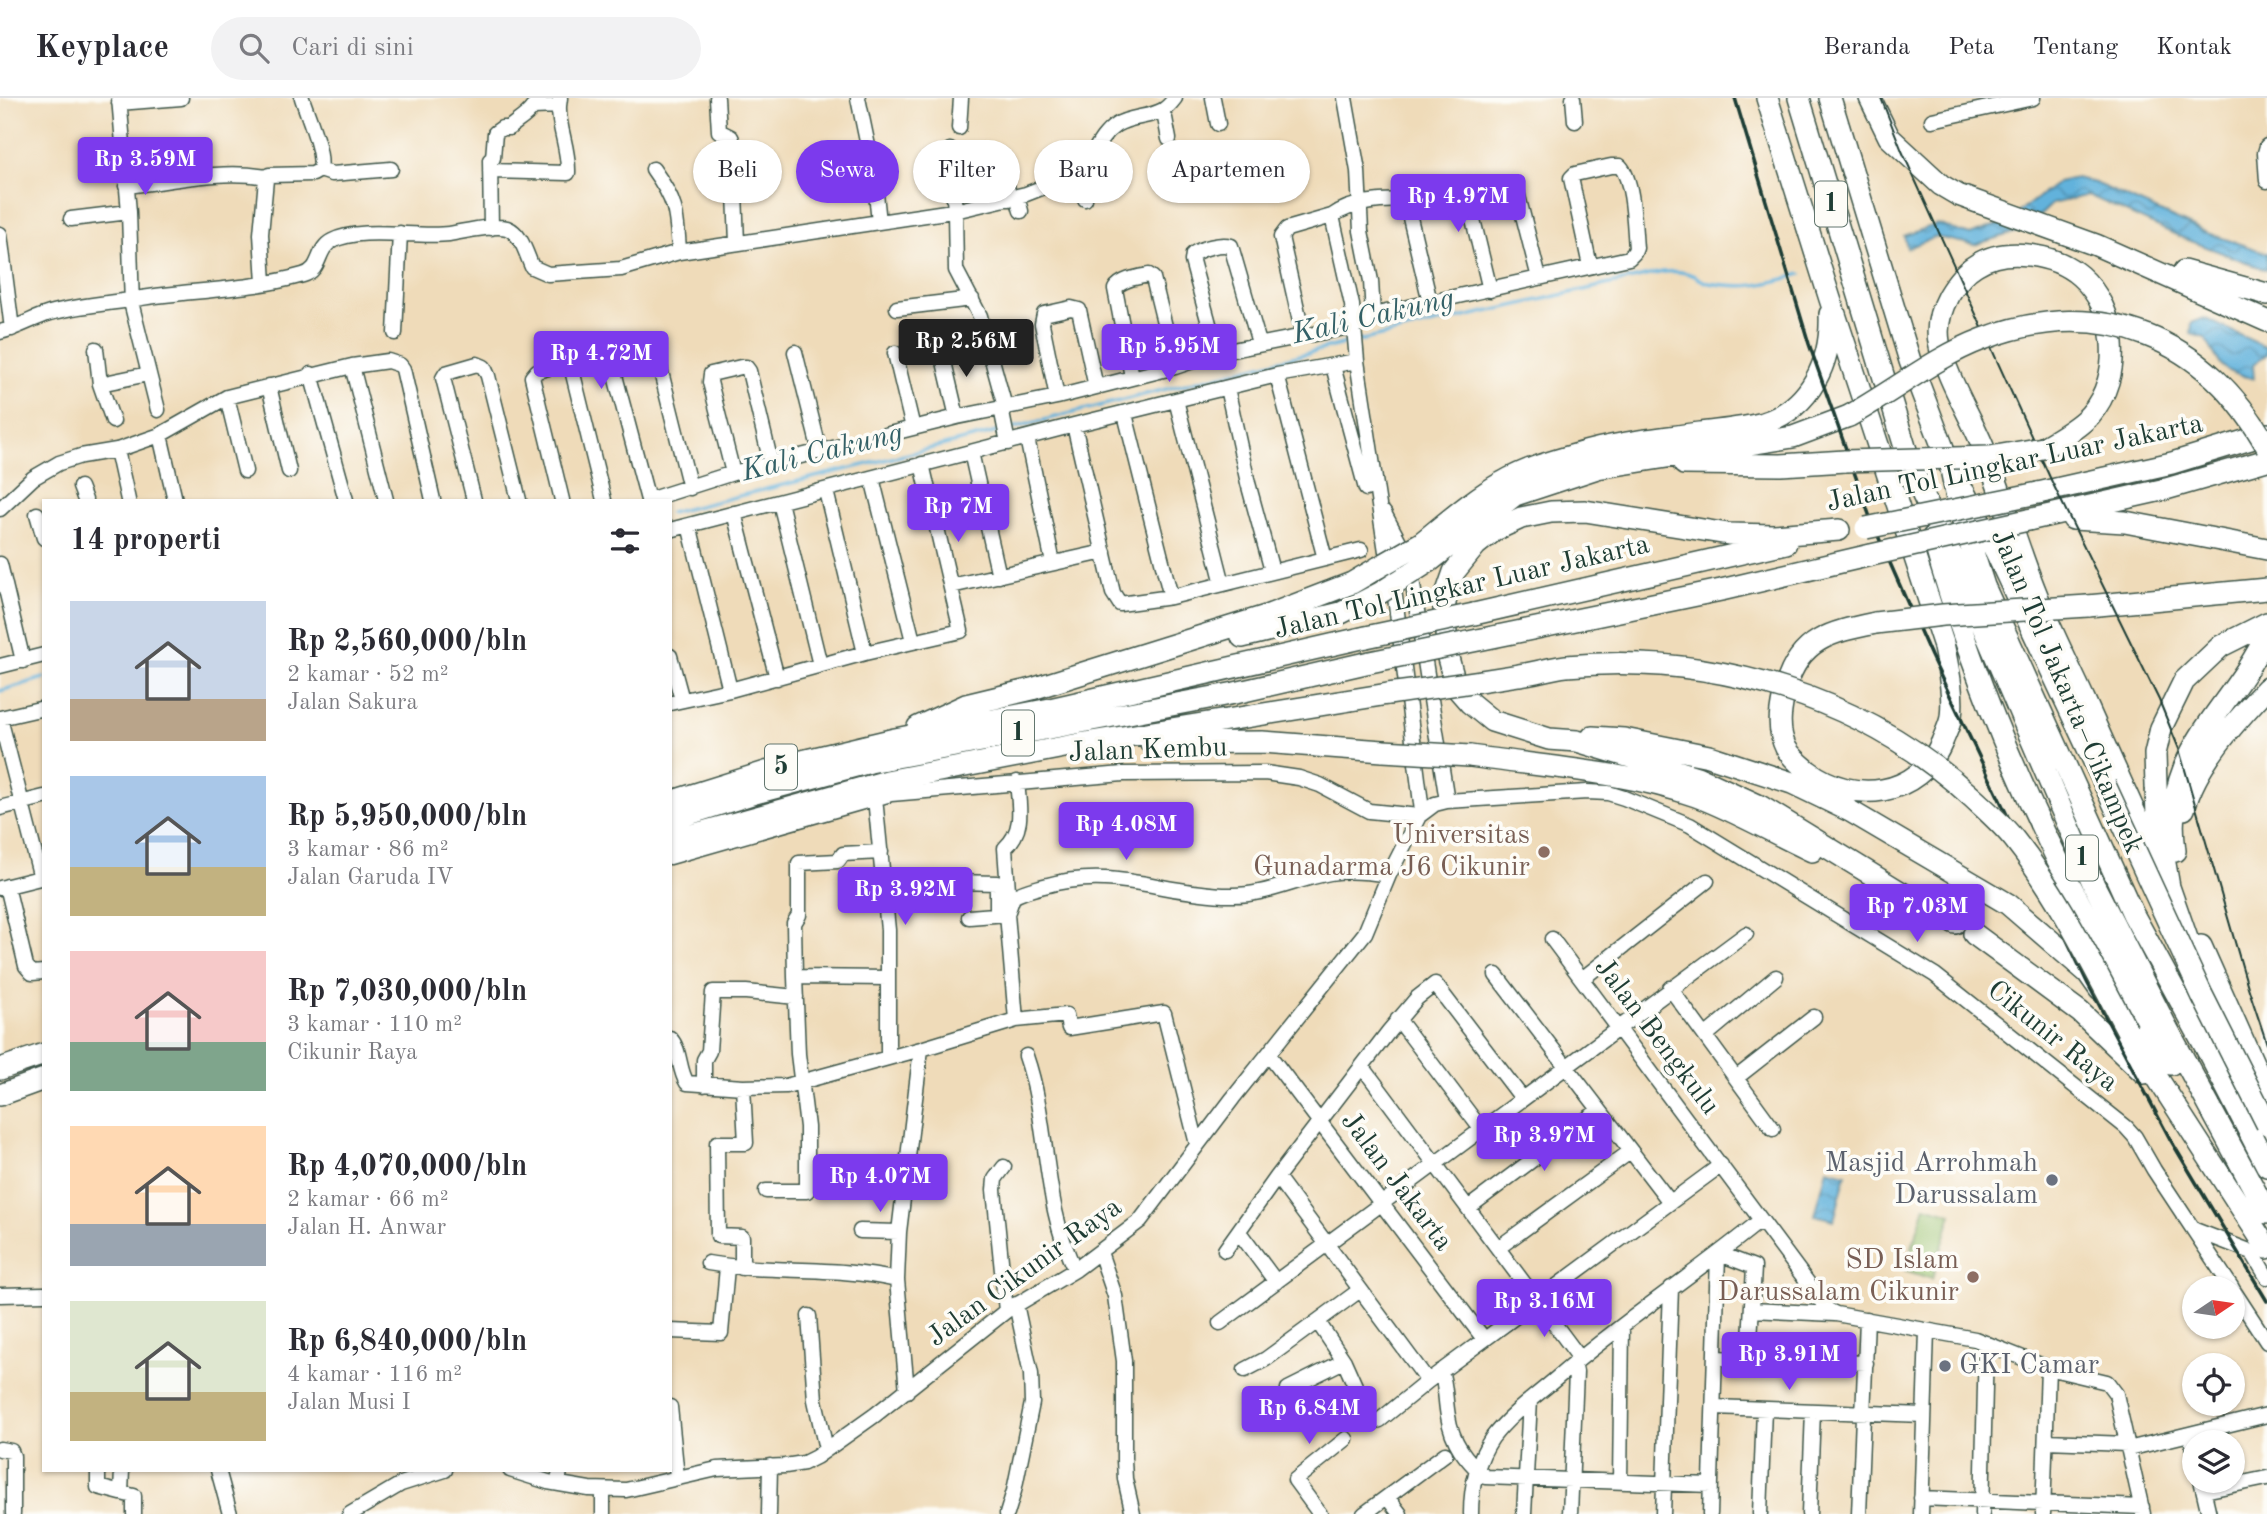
<!DOCTYPE html>
<html lang="id">
<meta charset="utf-8">
<style>
:root{--surface:#fff;--page:#f2f2f3;--text:#2b2b33;--muted:#7c7c81;--line:#e1e1e2;--accent:#7c3aed}
body{margin:0;font-family:"Old Standard TT",serif;background:var(--page);color:var(--text);height:100vh;display:flex;flex-direction:column;font-size:26px;white-space:nowrap}
*{box-sizing:border-box;margin:0}
p{font-size:23px;color:var(--muted)}
.icon{flex:none;width:38px;height:38px;fill:none;stroke:currentColor;stroke-width:2;stroke-linecap:round;stroke-linejoin:round}
.map{position:relative;flex:1;overflow:hidden}
.side{position:absolute;left:42px;top:401px;width:630px;height:973px;display:flex;flex-direction:column;background:var(--surface);border-radius:0px;box-shadow:0 2px 5px #0004}
.side>*{flex:none}
.hud{position:absolute;left:693px;top:42px;width:665px;height:63px;display:flex;gap:14px}
.needle{width:46px;rotate:77deg}
.buttons{position:absolute;left:2182px;top:1178px;display:grid;gap:14px}
.buttons a{display:grid;place-items:center;width:63px;height:63px;border-radius:50%;background:var(--surface);box-shadow:0 2px 5px #0004;font-size:35px}
.price{position:absolute;translate:-50% -60px;padding:0 16px;border-radius:7px;background:var(--accent);color:#fff;font-size:23px;line-height:46px;filter:drop-shadow(0 2px 4px #0008)}
.price::after{content:'';position:absolute;left:50%;top:42px;width:21px;height:16px;margin-left:-10px;background:inherit;clip-path:polygon(0 0,100% 0,50% 100%)}
.price.current{background:#222;color:#fff}
ul{padding:0;list-style:none}
li{display:flex;align-items:center;gap:21px;height:175px;padding:0 28px}
li span{display:grid;place-items:center;flex:none;width:196px;height:140px;border-radius:0px;color:#555}
li>.icon{margin-inline-start:auto}
span .icon{width:84px;height:84px;fill:#fffc;stroke-width:1}
li b{font-size:30px}
h2{display:flex;justify-content:space-between;align-items:center;height:84px;padding:0 28px;font-size:30px}
.chip{padding:0 24px;border-radius:32px;background:var(--surface);box-shadow:0 2px 5px #0004;font-size:24px;line-height:63px}
.chip.current{background:var(--accent);color:#fff}
header{display:flex;align-items:center;gap:42px;box-sizing:border-box;height:98px;padding:0 35px;background:var(--surface);border-bottom:2px solid var(--line)}
header strong{font-size:33px}
nav{display:flex;gap:38px;margin-inline-start:auto;font-size:24px}
.search{width:490px;height:63px;background:var(--page);display:flex;align-items:center;gap:18px;box-sizing:border-box;padding:0 24px;border-radius:38px;color:var(--muted);font-size:26px}
.map>svg:first-child{display:block}
</style>
<header>
<strong>Keyplace</strong>
<div class="search"><svg class="icon" aria-label="search" viewBox="0 0 24 24"><circle cx="10" cy="10" r="6"/><path d="M15 15l6 6"/></svg>Cari di sini</div>
<nav><a>Beranda</a><a>Peta</a><a>Tentang</a><a>Kontak</a></nav>
</header>
<div class="map">
<svg width="2267" height="1416" viewBox="0 0 2267 1416">
<defs>
<pattern id="water-waves" width="16" height="10" patternUnits="userSpaceOnUse" patternTransform="scale(1.75)"><rect width="16" height="10" fill="#62b2dc"/><path d="M0 5q4-4 8 0t8 0" fill="none" stroke="#5092b3"/></pattern>
</defs>
<rect width="100%" height="100%" fill="#fdfcf7"/>
<filter id="ink" filterUnits="userSpaceOnUse"><feTurbulence type="fractalNoise" baseFrequency=".0143" numOctaves="2"/><feDisplacementMap in="SourceGraphic" scale="14" xChannelSelector="R" yChannelSelector="G"/><feConvolveMatrix kernelMatrix="1 2 1 2 8 2 1 2 1" color-interpolation-filters="sRGB"/></filter>
<filter id="wash" filterUnits="userSpaceOnUse"><feTurbulence type="fractalNoise" baseFrequency=".00686" numOctaves="4" result="noise"/><feDisplacementMap in="SourceGraphic" scale="28" xChannelSelector="R" yChannelSelector="G"/><feGaussianBlur stdDeviation="1.57" result="paint"/><feColorMatrix in="noise" values="0 0 0 0 0 0 0 0 0 0 0 0 0 0 0 0 0 1.4 0 .05"/><feComposite in="paint" operator="in"/></filter>
<g filter="url(#wash)">
<rect width="100%" height="100%" fill="#efdbb9"/>
<path fill="#99c16e" stroke="#5c7f51" stroke-width="2" d="M1925,1108L1952,1116L1932,1181L1905,1172Z"/>
<path fill="url(#water-waves)" stroke="#407888" stroke-width="2" d="M2076,80L2095,85L2207,135L2267,155V172L2183,140L2088,97L2052,106L2026,131L1974,147L1936,139L1907,150L1904,138L1937,126L1970,137L2007,123L2058,84Z
M2204,220L2267,250V256L2253,266L2254,280C2219,275 2223,269 2205,240L2191,236L2192,225Z
M1827,1071L1846,1076L1834,1122L1815,1117Z"/>
<g fill="none" stroke-linecap="round" stroke-linejoin="round">
<path stroke="#62b2dc" stroke-width="3.5" d="M1358,243L1663,174C1675,173 1684,173 1695,178C1700,181 1704,184 1709,185C1746,191 1766,187 1801,176
M1009,331L1351,244
M670,415L1001,333
M0,593L44,580"/>
</g>
</g>
<g filter="url(#ink)">
<g fill="none" stroke-linecap="round" stroke-linejoin="round">
<g stroke="#3e5548" stroke-width="17">
<path id="minor" d="M119,0L129,114L132,208L158,312
M717,0L719,33L731,39L733,44L737,145
M858,0L874,77L879,124
M1213,0L1218,26
M1573,0L1575,23
M119,5L181,0
M1165,20L1169,41
M1932,22L2033,0
M959,30L961,0
M2267,48L2265,55L2267,83
M950,52L955,113L956,172L980,218L1005,309
M1003,59L1009,101
M653,71C676,103 677,114 679,154
M320,72L332,76L391,71
M490,73L568,75C569,49 558,31 559,8
M1080,75L1085,101
M126,88C174,83 219,71 267,79
M1017,99L1021,113
M71,121L129,114
M491,130L490,62L493,60L495,35L502,30H509C517,23 527,18 533,9L559,8L560,0
M0,136L12,231
M264,185L261,136L266,81L269,77L313,76L320,72C324,54 308,19 302,0
M1490,192L1470,109L1471,103L1479,97L1512,91L1517,94L1539,180
M897,210L972,201
M1373,217L1629,160L1634,155L1636,150C1634,129 1634,83 1620,68H1611L1575,76L1571,80L1590,168
M0,234C18,230 33,220 50,215C75,208 103,206 129,202C186,192 247,193 303,177C322,172 316,151 332,143C361,128 416,140 449,136C463,134 493,126 507,130C522,136 526,156 532,169L548,176L621,171L679,154L959,112L1026,96L1080,75C1094,59 1098,39 1116,27C1130,18 1149,20 1163,12C1168,9 1172,4 1175,0
M395,235L400,135
M1303,237L1281,139L1287,131L1332,118
M96,251L100,286L113,323
M941,251L957,319
M795,254L820,354
M895,255L913,330
M1217,255L1192,163L1193,156C1202,150 1221,145 1231,148L1259,245
M352,268L386,402
M1333,268L1366,391
M311,276L346,402
M1277,277L1325,461
M1132,279L1115,191C1121,181 1138,179 1149,177L1153,180L1175,269
M100,286L148,276
M269,288L289,373
M1227,290L1248,385L1272,473
M227,299L245,373
M1057,299L1042,226L1044,216L1071,210L1079,212L1096,289
M1176,302L1223,486
M1001,310L1008,345
M1125,316L1171,499
M1074,327L1113,495L1120,506L1171,499L1361,452
M160,337L175,402
M1027,340L1053,465
M117,352L128,402
M971,354L999,478
M733,375L710,284L711,276L741,269H746L749,273L771,365
M872,380L913,543
M80,389L85,402
M826,393L865,555
M474,402L443,280L446,275L477,266L484,269L488,278L519,402
M562,402L532,279L537,273L563,266L572,272L604,402
M648,402L733,375L957,319L1057,299L1175,269L1217,255L1355,228L1366,224L1373,217L1371,183L1361,133L1358,73L1345,0
M648,402L613,270V264C624,255 649,251 658,262L690,390
M780,404L820,567
M0,411L33,380L59,365L81,358L117,352L160,337L227,299L352,268L388,263L400,267L403,271L433,402
M734,415L777,580
M1384,415L1409,462L1447,703
M37,416L44,440
M689,427L730,592
M670,432L1074,327L1277,277L1357,263
M0,466L23,563
M951,488L1104,454
M670,558L682,602
M0,568L44,557
M670,605L730,592L865,555L961,533L922,366
M0,620L41,780
M0,620L44,610
M875,700L888,832V960
M0,710L44,699
M1422,713L1394,491L1387,460L1357,263L1352,207L1332,118C1351,104 1383,101 1406,103L1430,204
M670,759L891,696L1123,676L1265,675L1299,680L1320,687L1369,713L1419,718
M7,788L26,868L32,875L44,874
M0,790L44,779
M885,793H954L955,784L997,785V810L1008,811
M1009,806L1005,750C1025,732 1019,708 1017,684
M969,819L1007,816
M1552,841L1828,1212L1836,1216L1975,1241L2048,1270L2107,1284L2116,1296L2143,1416
M1496,877L1670,1104
M795,879L888,880
M1582,881L1707,783
M1670,890L1773,1031
M1398,921L1481,1031
M1016,922L1007,816L1013,799C1023,793 1033,791 1044,788C1115,768 1161,796 1230,797C1265,798 1296,781 1330,775C1349,772 1370,774 1389,777
M1705,938L1776,879
M670,940C681,952 678,971 687,985L743,989L786,988L921,951L1016,922L1066,917L1069,930L1164,915L1197,1046
M1269,957L1484,1241
M1026,958C1050,1027 1042,1106 1075,1172
M1362,968L1579,1259
M1736,980L1814,919
M704,987V962L709,953L713,894H746L796,899
M1004,1069L995,1081L994,1092L1006,1213
M1277,1079L1428,1283
M766,1093H807V1029L798,956L795,879L794,825L799,817V765L838,763L843,756L881,754
M1468,1110L1599,1012
M2195,1132L2252,1154L2267,1179
M860,1133L899,1134
M1239,1134L1276,1184
M1498,1150L1631,1053
M1225,1152L1277,1079L1389,933L1417,900L1435,886L1522,1000
M1100,1154L1115,1198L1124,1263V1362L1125,1381L1133,1416
M1720,1156L1754,1169L1749,1261
M708,1165C771,1176 834,1167 897,1182
M742,1170V1139L718,1138L717,1045H746L743,989
M2233,1192L2267,1244
M0,1197L44,1196
M1752,1212L1835,1216
M809,1218L815,1302L826,1351
M1318,1224L1344,1263L1369,1319L1374,1324L1380,1322L1428,1283L1721,1067
M1220,1225L1746,836
M670,1233L721,1235L727,1169
M1715,1260L1866,1265
M1245,1272L1266,1261L1360,1192
M1441,1273C1446,1288 1445,1302 1448,1318C1452,1344 1465,1361 1485,1379L1711,1387
M1288,1291L1344,1263
M907,1293L897,1182L899,1134L921,951
M670,1309L677,1379
M1714,1309L1924,1317
M2190,1336L2194,1354
M2046,1343L2127,1346
M0,1351L11,1353L13,1358V1416
M2128,1351L2267,1317
M98,1372V1389L121,1395
M122,1372L121,1395L134,1398V1416
M218,1372L230,1416
M510,1372L548,1384L589,1391L626,1392L717,1371L785,1368L804,1365L816,1359L875,1317L1006,1213L1075,1172L1140,1123L1233,1000L1365,835L1389,777L1419,718L1435,706L1447,703L1587,694L1608,695L1624,700L1690,727L1935,877L2126,1029L2135,1039L2154,1072L2232,1190
M2201,1382L2209,1416
M1620,1384L1622,1228
M558,1386L560,1372
M603,1393V1416
M2204,1393L2267,1380
M1387,1399L1400,1416
M1921,1400L2142,1409
M350,1416L401,1386L445,1372
M769,1416L770,1368
M1007,1416L1014,1393L1032,1305L1031,1276L1016,1206
M1320,1416L1295,1382L1346,1341
M1364,1416L1445,1356
M1471,1416C1471,1390 1477,1362 1492,1340C1510,1316 1536,1298 1558,1279C1623,1223 1695,1176 1761,1122
M1524,1416L1530,1302
M1570,1416L1576,1274L1574,1265
M1663,1416L1671,1190
M1710,1416L1718,1156
M1760,1416L1764,1311
M1809,1416L1813,1313
M1859,1416L1867,1221
M1921,1416L1927,1233
M1982,1416L1986,1245
M2043,1416L2048,1270"/>
</g>
<g stroke="#3e5548" stroke-width="24">
<path id="highway" d="M1767,0L1830,201L1943,545C1948,570 1954,594 1951,619C1950,627 1945,636 1942,644C1919,699 1853,707 1808,673C1801,667 1791,659 1786,650C1776,630 1781,608 1786,588C1800,540 1832,534 1875,525
M1799,0L1905,349L1921,393L1956,466L2094,787L2167,930L2267,1115
M1830,0L1910,263L1951,371L1960,415L1984,488L2133,816L2205,948L2267,1068
M1870,0L1889,39L1941,87L1958,97L2096,147L2267,223
M2184,173L2267,196
M2043,350C2059,340 2077,331 2090,317C2124,278 2118,211 2080,178C2055,156 2005,148 1976,167C1964,174 1955,186 1948,198C1940,213 1936,227 1939,244C1945,278 1971,318 1984,351C2003,398 2017,448 2036,495C2050,531 2068,566 2084,601C2112,664 2140,727 2169,789
M1684,366L1781,367L1845,363
M1964,394L1996,454L2105,687
M2038,395L2172,365L2267,336
M2073,421L2125,424L2267,451
M2028,422L2166,391L2267,362
M1839,432L1774,437L1728,436L1585,413L1551,414L1521,420L1495,432L1476,447L1454,474L1447,494L1444,511L1448,560L1456,589L1470,605L1492,623L1549,641L1577,643L1697,679L1760,708L1910,800
M1933,439C1985,627 2069,801 2171,966
M1421,445C1447,424 1474,400 1503,384C1525,371 1553,363 1578,356C1617,344 1659,341 1699,335C1721,332 1742,331 1763,325C1811,310 1832,263 1830,216
M1430,463L1515,397L1597,370L1793,339L1849,318
M2088,508L2267,491
M1474,516L1786,445
M1242,539L1341,515L1380,495
M1478,542L1721,492L1871,457
M918,629L966,607L1032,591L1266,518L1352,485L1379,469
M1592,639L1624,641L1709,658L1792,685L1850,713L2008,806L2088,875L2100,892
M1151,645L1262,644L1383,653
M1470,658C1544,669 1624,673 1696,698C1734,712 1775,736 1812,753
M670,704L798,664L895,641L1050,611L1366,539
M2184,711C2196,666 2235,624 2267,590
M670,722L755,695L870,664L1235,595L1370,564
M670,743L887,683L1085,645L1388,596
M2175,753C2161,652 2229,616 2267,536
M1898,794L1955,825
M1974,836L2080,914L2144,975
M2201,848L2267,996
M2197,869L2169,789L2157,719L2155,656L2161,630L2184,583L2221,548L2267,525
M2118,919L2267,1150
M0,971L44,956
M0,997L44,981"/>
</g>
<use href="#minor" stroke="#fff" stroke-width="14"/>
<use href="#highway" stroke="#fff" stroke-width="21"/>
<path stroke="#1f3d34" stroke-width="2" d="M1881,0L1902,53L2052,384L2159,602L2179,651L2248,889L2267,946"/>
<path stroke="#1f3d34" stroke-width="3.5" d="M1735,0L1809,246L1871,422L1931,558L2088,886L2170,1041L2267,1203"/>
<g stroke="#3e5548" stroke-width="24" stroke-linecap="butt">
<path id="highway-bridge" d="M1849,318C1894,293 1935,259 1983,241C2101,196 2207,240 2267,349
M1845,363L1990,359L2043,350
M1866,430L2038,395
M1871,457L2028,422
M1379,469L1421,445
M1380,495L1430,463
M1875,525L1943,517L2088,508
M1366,539L1474,516
M1370,564L1478,542
M1388,596C1432,590 1476,584 1519,577C1535,575 1550,570 1566,568C1713,554 1864,599 1973,700C1987,713 2002,726 2014,741C2060,799 2092,867 2127,932
M1383,653L1470,658
M2105,687L2202,897L2267,1026"/>
</g>
<use href="#highway-bridge" stroke="#fff" stroke-width="21"/>
</g>
</g>
<g fill="#8d6e63" stroke="#fdfcf7" stroke-width="2.5">
<circle cx="1544" cy="754" r="7"/>
<circle cx="1973" cy="1179" r="7"/>
</g>
<g fill="#6b7280" stroke="#fdfcf7" stroke-width="2.5">
<circle cx="2052" cy="1082" r="7"/>
<circle cx="1945" cy="1268" r="7"/>
</g>
<g text-anchor="middle" dominant-baseline="central" stroke-width="7" stroke-linejoin="round" paint-order="stroke">
<g fill="#fdfcf7" stroke="#62766e" stroke-width="2">
<rect x="1815" y="83.5" width="32" height="45" rx="5"/>
<rect x="1002" y="612.5" width="32" height="45" rx="5"/>
<rect x="765" y="646.5" width="32" height="45" rx="5"/>
<rect x="2066" y="737.5" width="32" height="45" rx="5"/>
</g>
<g font-size="26" font-weight="bold" fill="#1f3d34">
<text x="1831" y="106">1</text>
<text x="1018" y="635">1</text>
<text x="781" y="669">5</text>
<text x="2082" y="760">1</text>
</g>
<g font-size="28" fill="#1f3d34" stroke="#fdfcf7">
<text transform="translate(2015 366) rotate(-12)">Jalan Tol Lingkar Luar Jakarta</text>
<text transform="translate(1462 490) rotate(-13)">Jalan Tol Lingkar Luar Jakarta</text>
<text transform="translate(2066 594) rotate(67)">Jalan Tol Jakarta–Cikampek</text>
<text transform="translate(1148 653) rotate(-2)">Jalan Kembu</text>
<text transform="translate(1656 939) rotate(53)">Jalan Bengkulu</text>
<text transform="translate(2052 939) rotate(39)">Cikunir Raya</text>
<text transform="translate(1396 1084) rotate(53)">Jalan Jakarta</text>
<text transform="translate(1025 1175) rotate(-36)">Jalan Cikunir Raya</text>
</g>
<g font-size="28" fill="#785e54" stroke="#fdfcf7" text-anchor="end">
<text x="1530" y="738">Universitas<tspan x="1530" dy="32">Gunadarma J6 Cikunir</tspan></text>
<text x="1959" y="1163">SD Islam<tspan x="1959" dy="32">Darussalam Cikunir</tspan></text>
</g>
<g font-size="28" fill="#5b616d" stroke="#fdfcf7" text-anchor="end">
<text x="2038" y="1066">Masjid Arrohmah<tspan x="2038" dy="32">Darussalam</tspan></text>
<text x="1959" y="1268" text-anchor="start">GKI Camar</text>
</g>
<g font-size="30" font-style="italic" fill="#336066" stroke="#fdfcf7">
<text transform="translate(1373 219) rotate(-13)">Kali Cakung</text>
<text transform="translate(822 355) rotate(-14)">Kali Cakung</text>
</g>
</g>
</svg>
<div class="buttons">
<a><svg class="needle" viewBox="-14 -14 28 28"><path d="M0-13l5 13h-10z" fill="#e53935"/><path d="M0 13l5-13h-10z" fill="#7c7c81"/></svg></a>
<a><svg class="icon" aria-label="locate" viewBox="0 0 24 24"><circle cx="12" cy="12" r="6"/><path d="M12 2v4M12 18v4M2 12h4M18 12h4"/></svg></a>
<a><svg class="icon" aria-label="layers" viewBox="0 0 24 24"><path d="M12 4l9 5-9 5-9-5zM3 14l9 5 9-5"/></svg></a>
</div>
<b class="price" style="left:145px;top:99px">Rp 3.59M</b>
<b class="price" style="left:1458px;top:136px">Rp 4.97M</b>
<b class="price current" style="left:966px;top:281px">Rp 2.56M</b>
<b class="price" style="left:1169px;top:286px">Rp 5.95M</b>
<b class="price" style="left:601px;top:293px">Rp 4.72M</b>
<b class="price" style="left:958px;top:446px">Rp 7M</b>
<b class="price" style="left:1126px;top:764px">Rp 4.08M</b>
<b class="price" style="left:905px;top:829px">Rp 3.92M</b>
<b class="price" style="left:1917px;top:846px">Rp 7.03M</b>
<b class="price" style="left:1544px;top:1075px">Rp 3.97M</b>
<b class="price" style="left:880px;top:1116px">Rp 4.07M</b>
<b class="price" style="left:1544px;top:1241px">Rp 3.16M</b>
<b class="price" style="left:1789px;top:1294px">Rp 3.91M</b>
<b class="price" style="left:1309px;top:1348px">Rp 6.84M</b>
<div class="hud">
<a class="chip">Beli</a>
<a class="chip current">Sewa</a>
<a class="chip">Filter</a>
<a class="chip">Baru</a>
<a class="chip">Apartemen</a>
</div>
<section class="side">
<h2>14 properti<svg class="icon" aria-label="filters" viewBox="0 0 24 24"><path d="M4 7h16M4 17h16"/><circle cx="9" cy="7" r="2"/><circle cx="15" cy="17" r="2"/></svg></h2>
<ul>
<li><span style="background:linear-gradient(#c9d6e8 70%,#b9a48a 0)"><svg class="icon" aria-label="home" viewBox="0 0 24 24"><path d="M3 11l9-7 9 7M6 9v11h12V9"/></svg></span><div><b>Rp 2,560,000/bln</b><p>2 kamar · 52 m²</p><p>Jalan Sakura</p></div></li>
<li><span style="background:linear-gradient(#a9c7e8 65%,#c2b280 0)"><svg class="icon" aria-label="home" viewBox="0 0 24 24"><path d="M3 11l9-7 9 7M6 9v11h12V9"/></svg></span><div><b>Rp 5,950,000/bln</b><p>3 kamar · 86 m²</p><p>Jalan Garuda IV</p></div></li>
<li><span style="background:linear-gradient(#f6c9c9 65%,#7fa58c 0)"><svg class="icon" aria-label="home" viewBox="0 0 24 24"><path d="M3 11l9-7 9 7M6 9v11h12V9"/></svg></span><div><b>Rp 7,030,000/bln</b><p>3 kamar · 110 m²</p><p>Cikunir Raya</p></div></li>
<li><span style="background:linear-gradient(#ffd9b3 70%,#9aa5b1 0)"><svg class="icon" aria-label="home" viewBox="0 0 24 24"><path d="M3 11l9-7 9 7M6 9v11h12V9"/></svg></span><div><b>Rp 4,070,000/bln</b><p>2 kamar · 66 m²</p><p>Jalan H. Anwar</p></div></li>
<li><span style="background:linear-gradient(#dfe7d0 65%,#c2b280 0)"><svg class="icon" aria-label="home" viewBox="0 0 24 24"><path d="M3 11l9-7 9 7M6 9v11h12V9"/></svg></span><div><b>Rp 6,840,000/bln</b><p>4 kamar · 116 m²</p><p>Jalan Musi I</p></div></li>
</ul>
</section>
</div>
